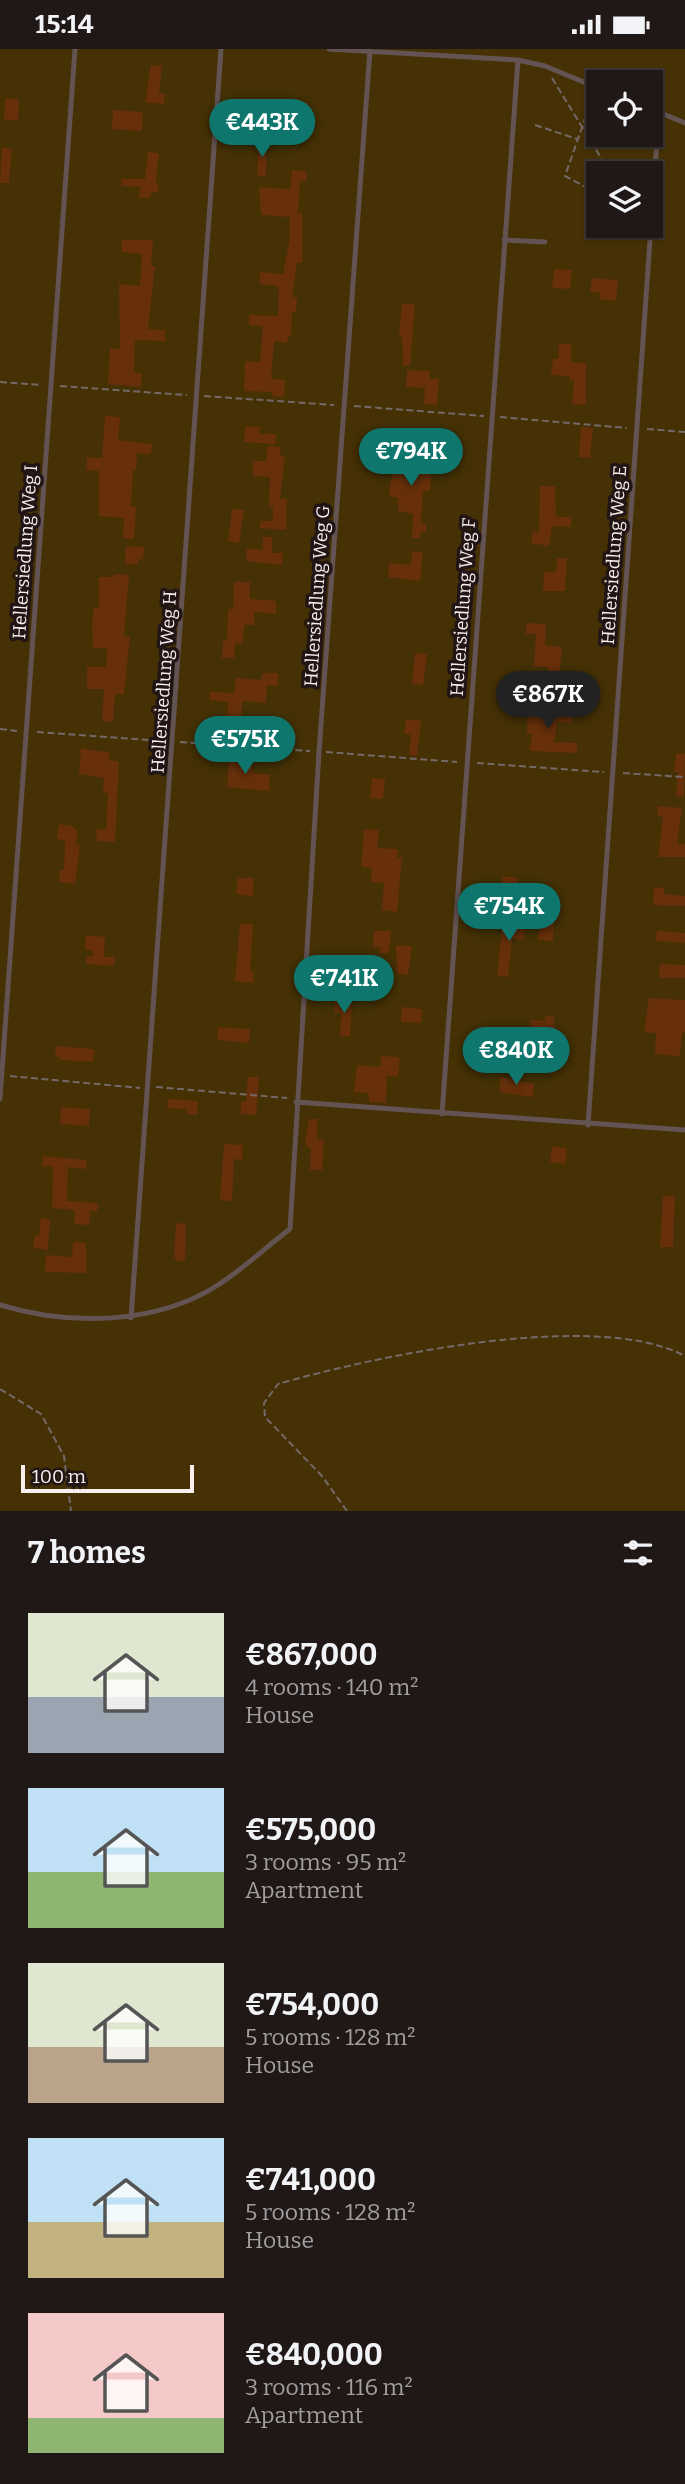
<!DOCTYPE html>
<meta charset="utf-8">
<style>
:root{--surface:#201717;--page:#282020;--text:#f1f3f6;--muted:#a29fa1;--line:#3d3636;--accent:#0f766e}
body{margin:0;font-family:Bitter,serif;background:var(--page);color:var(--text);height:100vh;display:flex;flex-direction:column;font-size:26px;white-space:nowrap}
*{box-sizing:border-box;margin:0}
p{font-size:23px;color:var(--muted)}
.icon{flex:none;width:38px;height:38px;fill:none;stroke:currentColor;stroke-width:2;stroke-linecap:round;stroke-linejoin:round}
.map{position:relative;height:1462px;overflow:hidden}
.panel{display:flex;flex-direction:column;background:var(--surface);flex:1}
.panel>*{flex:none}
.controls{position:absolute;left:586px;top:21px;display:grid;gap:14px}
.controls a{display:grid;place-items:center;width:77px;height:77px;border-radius:0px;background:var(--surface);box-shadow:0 2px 5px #0004,0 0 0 2px var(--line);font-size:35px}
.scale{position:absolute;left:21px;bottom:18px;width:173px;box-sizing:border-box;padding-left:7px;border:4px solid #f9efef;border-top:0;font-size:19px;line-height:24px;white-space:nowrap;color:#f9efef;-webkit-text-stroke:5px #221515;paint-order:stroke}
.price{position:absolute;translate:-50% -60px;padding:0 16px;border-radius:24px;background:var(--accent);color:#fff;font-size:23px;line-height:46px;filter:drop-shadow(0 2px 4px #0008)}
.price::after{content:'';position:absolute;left:50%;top:42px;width:21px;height:16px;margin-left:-10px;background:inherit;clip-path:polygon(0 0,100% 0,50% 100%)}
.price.current{background:#222;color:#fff}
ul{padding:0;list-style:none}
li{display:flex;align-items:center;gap:21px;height:175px;padding:0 28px}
li span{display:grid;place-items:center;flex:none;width:196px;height:140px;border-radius:0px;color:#555}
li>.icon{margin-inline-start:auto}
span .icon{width:84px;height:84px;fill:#fffc;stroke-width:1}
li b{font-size:30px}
h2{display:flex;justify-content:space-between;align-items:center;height:84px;padding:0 28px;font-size:30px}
.status{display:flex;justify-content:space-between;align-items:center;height:49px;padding:0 35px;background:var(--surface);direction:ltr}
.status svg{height:19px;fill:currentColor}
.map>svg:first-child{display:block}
</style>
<div class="status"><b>15:14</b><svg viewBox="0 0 49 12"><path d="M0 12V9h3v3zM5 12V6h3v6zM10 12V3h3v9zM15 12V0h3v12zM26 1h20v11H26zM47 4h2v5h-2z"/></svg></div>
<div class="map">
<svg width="685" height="1462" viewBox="0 0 685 1462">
<rect width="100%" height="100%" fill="#2b1f1f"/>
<path fill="#453104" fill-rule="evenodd" d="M0,0H685V1462H0ZM598,33H651V86H598ZM598,124H651V177H598Z"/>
<path fill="#67300a" d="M151,16L162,17L159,44H165L164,55L145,53Z
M5,49L19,50L18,71H4Z
M294,52L308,54L302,86L291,85Z
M113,61L143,63L142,82L112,80Z
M259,92L267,93L266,127H257Z
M2,98L12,100L9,134H0Z
M148,103L159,104L156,130L159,143H151L150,149H139L140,138L121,137L122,130H145Z
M292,121L307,123L306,132H300L298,164H302V214H297L292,248H297L296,263H292L291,288L288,287L287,294L274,292L271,330L285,331L284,348L272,347V343L244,342L245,312L260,313L263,277L249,276V266L278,267L279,237L260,235V223L283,225L290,189V168L261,166L259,138L290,140Z
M598,134V170L587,163L590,157L587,156Z
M122,191H153L151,217H155L148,280L165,281V292L135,291L134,324H142L141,338L108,335L110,299L120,300L119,235L140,237L142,205L122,203Z
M554,220L572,221L570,240L552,239Z
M592,229L618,231L616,252L599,250L600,244L590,243Z
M402,255H415L410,317H403L402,288H399Z
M559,295H571V313L586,314V356L572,355L574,331H570V327L551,326L553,310H558Z
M407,321L430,322V330H439L437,356L424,355L425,339L406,338Z
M105,367L120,368L118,391L152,395L151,405L137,404L136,422L133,421L131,458H136L134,490L123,489L124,469L99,467V422L86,421L87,408L102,409Z
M245,377L260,378L259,385H276L275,395L244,393Z
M581,378L593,379L590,409L579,408Z
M267,397L281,398L280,407L285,408L280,450H287L286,481L260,479V472H273V458H269L270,428L253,427V412H266Z
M394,409L432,411L430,442H423L421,474L426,475V484L420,483V489H412L413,465L398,462V449L389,447Z
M540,437H555L556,468H571V478L552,477L549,497L531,494L533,482L539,484Z
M232,460L244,461L239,494L228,492Z
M263,488H272V504H283L282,516L246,512L247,499L262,501Z
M126,497L144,498L143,510H139L138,515H125Z
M412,502L423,503L420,532L388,528L389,514L411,516Z
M557,509H567L565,542H543L544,523H556Z
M114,525L129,526L124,587L130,588L124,646L115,645L113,673L102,672L104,640H87V618H106L107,599H93L92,575L94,558H99V528H114Z
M234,533H250V550L276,552V565L254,563V576H244L243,595L235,594L234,609H222L223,592H227L228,560H233Z
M526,574L546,575L545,596L562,598L557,646H547L548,618L534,617L536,585H526Z
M415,604L427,605L423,636L412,635Z
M267,624H278V637L267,636L266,654L242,652L241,670L227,668L228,653L209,651L210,643L234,644L236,629L262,631V625Z
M528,660L573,665L572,674L557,673L554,693L577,694V704L530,702L532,685L527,684Z
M406,670L421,672L417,707L409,706L411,686L404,685Z
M81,699L110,704L109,711L119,713L115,793L96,792L97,780H106L108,744H103L104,729L79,725Z
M230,704L242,705L241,715L253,717L252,724L270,726L269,742L227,738Z
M676,704L685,705L684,748L676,747L678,723H674Z
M372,729L385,730L383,750L370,749Z
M658,757L682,759L677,795H685V808H658L663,768L657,767Z
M59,775L74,777L73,780L78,781L76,796H80L75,835L59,833L60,820L64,821L65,791L57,790Z
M364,780L379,781L377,799L398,800L397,808L402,809L397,863L382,861L384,834L371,833L372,819L361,818Z
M503,827L518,829L517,841H526V852L510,851L509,865L499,864Z
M238,829H254L253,847L236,845Z
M654,838L664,839V845L685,847V857L653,856Z
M543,855L554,857L553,892L538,891Z
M503,869L525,871L523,891L512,890L508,928L497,927Z
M240,875H253L250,922H254L253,934L235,932Z
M374,882H391L389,904H379L380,898H373Z
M657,882L685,884V894L656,892Z
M86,886L105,888L104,908H115L114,917L86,915L87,907H93V902L85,901Z
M396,896L412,897L408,926L397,925Z
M660,915L685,916V929H659Z
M335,949L352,951L350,987H340L341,964H334Z
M649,949L685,951V984L682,983L680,1007L655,1005L656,984L644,983Z
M402,958L422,960L421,974L401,973Z
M545,967L554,968V979H546L543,1006L529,1005L530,999L494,995V981H503V989L530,991L531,971L545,972Z
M218,978L250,980L249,994L217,991Z
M56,997L94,1000L93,1013L60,1011V1008H55Z
M381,1007L400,1008L398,1028L387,1027L386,1054L369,1053V1044L354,1043L357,1016L380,1018Z
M248,1028H259L256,1066L241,1065V1052L246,1053Z
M500,1028L534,1035L533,1048L500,1043Z
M168,1050L198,1052L197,1066L187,1065V1060L167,1059Z
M61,1058L90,1060L89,1077L60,1075Z
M309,1070H317V1090L324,1091L322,1121H310L311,1100L305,1095Z
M224,1095L243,1096L242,1111L234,1110L232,1152L220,1151Z
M552,1097L567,1099L565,1115L550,1113Z
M43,1107L87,1111L86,1120L68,1118L67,1152L98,1154L97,1162H90L89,1176L74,1175L75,1161L52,1159L53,1118L42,1117Z
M663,1147H675L673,1198H660Z
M41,1169L50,1170L48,1201L33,1199L35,1186H39Z
M176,1174L186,1175L185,1212H178L174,1208Z
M73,1193L86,1194V1224L45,1223L46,1206L72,1208Z"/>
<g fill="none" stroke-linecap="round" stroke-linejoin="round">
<path stroke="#746969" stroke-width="2" stroke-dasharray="7 3.5" stroke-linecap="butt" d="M552,29L606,117L602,124
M593,47L565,127L593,142L598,132
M535,76L577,90
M0,333L41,336
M60,337L187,346
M204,347L334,356
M354,357L484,367
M500,368L627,379
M647,380L685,383
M0,680L17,682
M37,683L164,692
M180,693L310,702
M326,703L457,713
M477,714L604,723
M623,724L685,728
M10,1027L140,1039
M156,1038L287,1049
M0,1340L41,1365L64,1407L71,1462
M347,1462L322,1427L265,1368L264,1354L278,1335C375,1307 596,1260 685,1307"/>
<path stroke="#635353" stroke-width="5" d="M329,0L518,11L545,17L598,39
M651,60L685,74
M504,191L545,193
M0,1050L75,0
M296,1053L685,1081
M442,1065L518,11
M588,1076L659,63
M0,1256C68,1277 156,1276 218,1236C243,1220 266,1198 290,1180L319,703L370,1
M131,1269L221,0"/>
</g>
<g text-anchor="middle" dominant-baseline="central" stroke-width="7" stroke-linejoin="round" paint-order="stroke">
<g font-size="18" fill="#f9efef" stroke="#221515">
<text transform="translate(25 503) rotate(-86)">Hellersiedlung Weg I</text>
<text transform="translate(614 506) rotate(-86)">Hellersiedlung Weg E</text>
<text transform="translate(317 547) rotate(-86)">Hellersiedlung Weg G</text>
<text transform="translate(463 558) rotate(-86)">Hellersiedlung Weg F</text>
<text transform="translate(164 633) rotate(-86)">Hellersiedlung Weg H</text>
</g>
</g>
</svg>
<div class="controls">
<a><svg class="icon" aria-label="locate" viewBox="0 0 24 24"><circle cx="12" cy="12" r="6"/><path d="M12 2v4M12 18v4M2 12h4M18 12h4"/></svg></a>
<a><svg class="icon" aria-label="layers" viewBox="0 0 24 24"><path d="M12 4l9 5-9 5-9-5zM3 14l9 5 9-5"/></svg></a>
</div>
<div class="scale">100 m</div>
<b class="price" style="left:262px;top:110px">€443K</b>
<b class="price" style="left:411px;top:439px">€794K</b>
<b class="price current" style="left:548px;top:682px">€867K</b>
<b class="price" style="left:245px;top:727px">€575K</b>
<b class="price" style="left:509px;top:894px">€754K</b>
<b class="price" style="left:344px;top:966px">€741K</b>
<b class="price" style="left:516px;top:1038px">€840K</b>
</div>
<section class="panel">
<h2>7 homes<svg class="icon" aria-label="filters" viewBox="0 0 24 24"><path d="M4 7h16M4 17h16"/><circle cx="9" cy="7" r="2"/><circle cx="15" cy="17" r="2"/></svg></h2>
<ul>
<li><span style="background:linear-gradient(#dfe7d0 60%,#9aa5b1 0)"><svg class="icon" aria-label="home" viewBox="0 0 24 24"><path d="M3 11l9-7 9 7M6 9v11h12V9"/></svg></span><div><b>€867,000</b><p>4 rooms · 140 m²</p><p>House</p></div></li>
<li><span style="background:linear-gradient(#bfe0f5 60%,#8fb573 0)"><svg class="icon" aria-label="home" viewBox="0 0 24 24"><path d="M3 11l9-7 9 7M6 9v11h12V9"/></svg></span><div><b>€575,000</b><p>3 rooms · 95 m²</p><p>Apartment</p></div></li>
<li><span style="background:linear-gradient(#dfe7d0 60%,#b9a48a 0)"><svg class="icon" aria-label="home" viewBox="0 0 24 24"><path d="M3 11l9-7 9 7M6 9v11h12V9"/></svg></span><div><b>€754,000</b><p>5 rooms · 128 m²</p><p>House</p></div></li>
<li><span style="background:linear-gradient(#bfe0f5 60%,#c2b280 0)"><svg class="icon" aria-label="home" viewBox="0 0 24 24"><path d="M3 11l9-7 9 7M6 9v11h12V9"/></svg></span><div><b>€741,000</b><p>5 rooms · 128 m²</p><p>House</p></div></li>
<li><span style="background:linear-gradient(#f6c9c9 75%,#8fb573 0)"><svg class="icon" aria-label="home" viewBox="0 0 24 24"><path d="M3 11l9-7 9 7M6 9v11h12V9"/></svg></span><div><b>€840,000</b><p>3 rooms · 116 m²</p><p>Apartment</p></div></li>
</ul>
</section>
